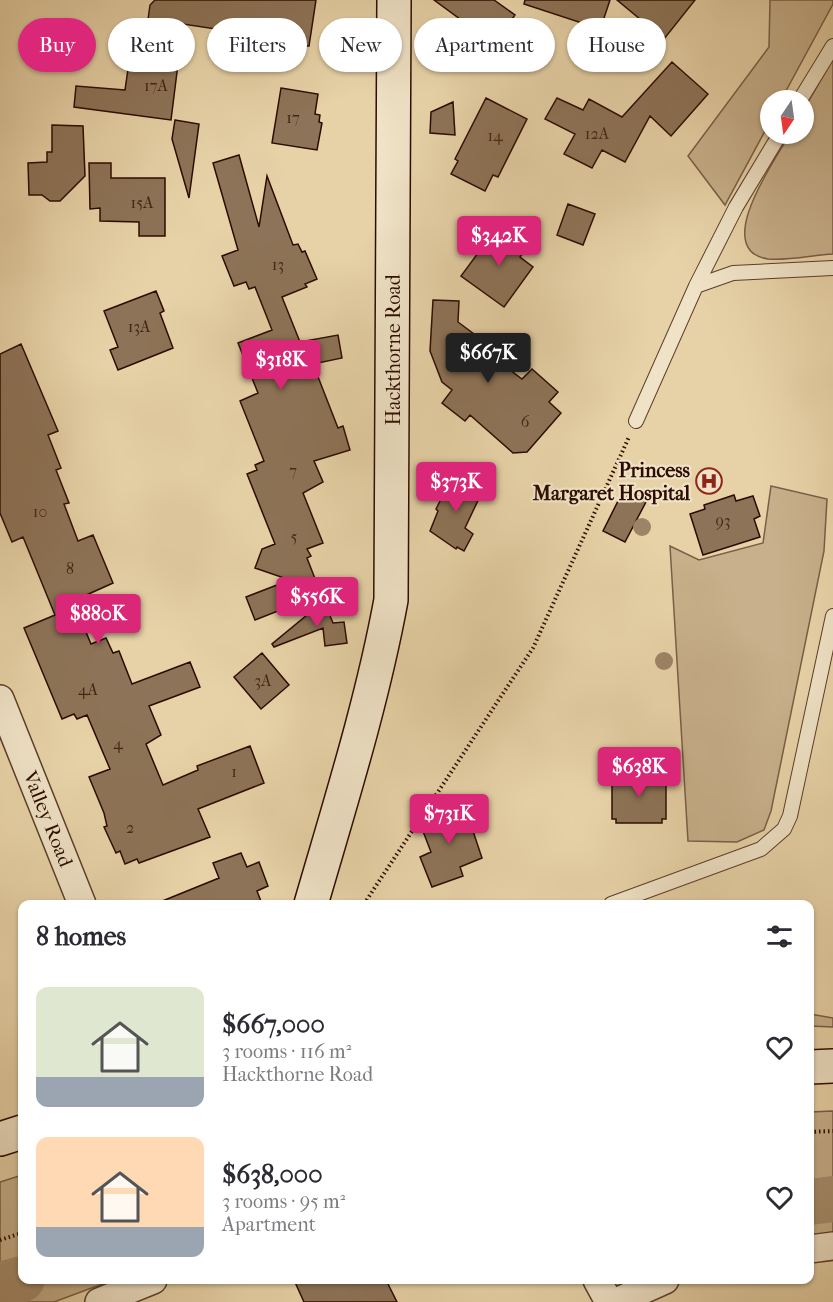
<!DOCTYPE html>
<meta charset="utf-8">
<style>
:root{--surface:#fff;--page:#f2f2f3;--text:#2b2b33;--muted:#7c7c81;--accent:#db2777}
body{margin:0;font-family:"IM FELL French Canon",serif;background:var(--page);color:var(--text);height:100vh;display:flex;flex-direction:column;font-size:22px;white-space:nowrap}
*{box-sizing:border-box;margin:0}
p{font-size:20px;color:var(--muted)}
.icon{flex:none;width:33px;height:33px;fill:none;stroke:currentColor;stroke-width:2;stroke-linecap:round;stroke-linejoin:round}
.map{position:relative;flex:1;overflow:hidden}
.panel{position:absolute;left:18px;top:900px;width:796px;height:384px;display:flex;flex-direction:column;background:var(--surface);border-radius:12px;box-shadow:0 2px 4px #0004}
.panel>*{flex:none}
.top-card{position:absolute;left:18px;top:18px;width:798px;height:54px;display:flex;gap:12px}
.needle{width:39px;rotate:193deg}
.controls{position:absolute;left:760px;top:90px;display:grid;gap:12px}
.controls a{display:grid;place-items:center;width:54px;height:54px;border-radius:50%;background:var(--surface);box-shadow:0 2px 4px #0004;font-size:30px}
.price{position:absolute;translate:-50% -51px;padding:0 14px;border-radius:6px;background:var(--accent);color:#fff;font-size:20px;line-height:39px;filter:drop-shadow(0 2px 3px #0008)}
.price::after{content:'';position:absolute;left:50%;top:36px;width:18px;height:14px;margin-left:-9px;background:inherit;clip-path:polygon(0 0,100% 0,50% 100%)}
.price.active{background:#222;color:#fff}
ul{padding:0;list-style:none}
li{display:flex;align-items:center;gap:18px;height:150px;padding:0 18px}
li span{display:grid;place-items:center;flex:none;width:168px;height:120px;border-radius:12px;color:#555}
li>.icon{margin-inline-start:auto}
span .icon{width:72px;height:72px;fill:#fffc;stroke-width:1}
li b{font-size:26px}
h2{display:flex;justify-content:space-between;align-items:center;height:72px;padding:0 18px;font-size:26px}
.chip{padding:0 21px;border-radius:27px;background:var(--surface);box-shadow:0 2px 4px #0004;font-size:21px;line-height:54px}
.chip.active{background:var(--accent);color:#fff}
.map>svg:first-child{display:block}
</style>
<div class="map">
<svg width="833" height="1302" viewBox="0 0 833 1302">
<rect width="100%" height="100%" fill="#e7d2a7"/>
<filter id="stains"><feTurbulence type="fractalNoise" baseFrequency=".00333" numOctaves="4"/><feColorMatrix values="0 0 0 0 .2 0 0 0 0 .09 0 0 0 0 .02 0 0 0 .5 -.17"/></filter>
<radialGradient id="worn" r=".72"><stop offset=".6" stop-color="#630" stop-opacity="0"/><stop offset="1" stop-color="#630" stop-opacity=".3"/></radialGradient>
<path fill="#c7b08b" stroke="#7a5e46" stroke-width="1.5" d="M770,0H833V4L781,100H771V120L725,205L688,156L769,47Z
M833,59V254C813,255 788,261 768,259C710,250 777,157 790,134H804V109Z
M771,486L827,499L824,551L771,811L764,830L737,842L688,841L670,546L699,560L763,543Z
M810,1014L833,1018V1027L810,1026Z
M833,1111V1257L810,1243V1112Z
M22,1175V1280H113L54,1302H0V1182Z"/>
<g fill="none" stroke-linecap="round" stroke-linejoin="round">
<path stroke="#a78f6f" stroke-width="46" d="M810,1202L833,1199
M0,1285L22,1279"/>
</g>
<path fill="#8d7357" stroke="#2c0c01" stroke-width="1.5" d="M155,0H316L309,46H301V49L267,44L269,37L183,24L171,120L74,107L76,86L125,90L130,55L143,56L150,5Z
M434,0H494L515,15L494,44Z
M525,0H610L599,33L581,27L582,23L524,4Z
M617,0H695L664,39Z
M672,62L708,94L671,136L650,116L625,162L602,150L592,168L564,154L575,134L545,119L557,98L583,110L589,99L622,117Z
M281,88L318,94L315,114L320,115L319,122L322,123L317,150L272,143Z
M486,98L527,119L498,177L493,175L485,191L451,174L458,161L455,159Z
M453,102L455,135L430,133L431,112Z
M175,120L199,124L189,198L172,139Z
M52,125L83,126L85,176L60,201H50L42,195H29L28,163L47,162V152H52Z
M239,155L259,227L267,176L293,245L298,244L302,252L305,251L317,279L305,284L307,287L282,297L300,342L338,335L342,358L313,364L338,428L343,426L350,450L314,461L323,482L303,493L323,543L307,549L311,556L307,558L321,594L255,620L246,597L290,580L255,568L262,549L275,544L247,474L257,470L255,465L264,461L240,401L258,393L238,343L272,330L255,287L249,289L246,282L234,286L222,256L238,250L213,163Z
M89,163H111V178H165V236H139V222L100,221V208L90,209Z
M568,204L595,214L583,245L557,235Z
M498,226L527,248L520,257L533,267L504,307L461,276Z
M156,291L164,311L160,313L173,348L118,370L110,350L118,347L104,311Z
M433,300L459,301L458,322L486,343L482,349L522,379L532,369L558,392L549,402L561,413L527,452L513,453L470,415L465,421L442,403L452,390L442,382L430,351Z
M21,344L58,431L48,435L61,468L56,470L69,503L64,504L78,541L93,535L113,583L73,601L91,644L106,638L113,653L119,651L132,684L190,662L200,687L149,706L161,735L146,744L163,785L198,770L197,766L250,746L264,783L198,809L210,837L139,863L137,859L125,864L120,851L116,853L104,827L107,826L104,813L89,777L110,769L87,715L77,719L74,714L62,719L24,628L55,615L23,537L12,542L0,513V354Z
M454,473L482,492L465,528L473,534L464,551L457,547L456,549L430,531L438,511L436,509Z
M624,489L647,500L625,542L603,531Z
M734,495L736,501L753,496L760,516L754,519L760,537L703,555L690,514L705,509L704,505Z
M324,601L333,623L344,622L347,643L325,646L323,628L274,647L272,644Z
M262,653L289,685L261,709L234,677Z
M645,773L666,775V819H662V823H616V819H612V774Z
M464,804L482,858L460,867L463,876L432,887L420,857L431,852L419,821Z
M241,853L247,867L259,862L268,886L257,891L262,904H155L219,878L213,863Z
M294,1280H386L397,1302H304Z"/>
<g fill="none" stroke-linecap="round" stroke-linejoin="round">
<g stroke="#5b3e2a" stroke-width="16">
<path id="lane" d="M800,100L833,46
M696,286L736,207L780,134
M636,421L696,286L733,273L833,268
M611,904L761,849L784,829L790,816L833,616"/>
</g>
<g stroke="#5b3e2a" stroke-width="30">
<path id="street" d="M0,699L82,904
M810,1249L833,1246
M597,1280L609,1302
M99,1302L153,1280
M616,1302L665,1280"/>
</g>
<g stroke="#2c0c01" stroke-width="36">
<path id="secondary" d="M311,904C340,804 372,703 391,600L394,0
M810,1067L833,1066
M0,1139L22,1132"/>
</g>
<path stroke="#2c0c01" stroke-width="4" stroke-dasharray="1.5 3" stroke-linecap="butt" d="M364,904L533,648L629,437
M810,1132L833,1131
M0,1240L22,1233"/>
<use href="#lane" stroke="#efe2c6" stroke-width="14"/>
<use href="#street" stroke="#efe2c6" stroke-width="27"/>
<use href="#secondary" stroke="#efe2c6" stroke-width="33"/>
</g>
<g fill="#9e8466">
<circle cx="642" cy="527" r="9"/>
<circle cx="664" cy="661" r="9"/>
</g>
<defs>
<g id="hospital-ring" transform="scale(1.35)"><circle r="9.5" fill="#efe2c6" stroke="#8f2418" stroke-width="1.5"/><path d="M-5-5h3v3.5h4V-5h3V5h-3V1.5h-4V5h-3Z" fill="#8f2418"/></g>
</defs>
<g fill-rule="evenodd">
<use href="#hospital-ring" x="709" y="481"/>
</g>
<g text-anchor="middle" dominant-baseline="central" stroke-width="4.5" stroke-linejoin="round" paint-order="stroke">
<g font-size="16" fill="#442616">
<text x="156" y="85">17A</text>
<text x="293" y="117">17</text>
<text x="597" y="133">12A</text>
<text x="495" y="135">14</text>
<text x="142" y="202">15A</text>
<text x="278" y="264">13</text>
<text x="139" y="326">13A</text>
<text x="525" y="421">6</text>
<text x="293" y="470">7</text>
<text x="40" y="511">10</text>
<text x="723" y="520">93</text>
<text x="294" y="536">5</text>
<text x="70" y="568">8</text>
<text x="263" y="680">3A</text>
<text x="88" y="689">4A</text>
<text x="118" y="743">4</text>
<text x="234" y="771">1</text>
<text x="130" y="827">2</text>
</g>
<g font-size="20" fill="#2c0c01" stroke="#efe2c6">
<text transform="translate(393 350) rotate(-90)">Hackthorne Road</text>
<text transform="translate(48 819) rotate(68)">Valley Road</text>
</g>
<g font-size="20" font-weight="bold" fill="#2c0c01" stroke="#efe2c6" text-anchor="end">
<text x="690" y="470">Princess<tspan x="690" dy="23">Margaret Hospital</tspan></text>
</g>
</g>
<rect width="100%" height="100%" filter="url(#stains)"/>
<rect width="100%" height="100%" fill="url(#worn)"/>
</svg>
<div class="controls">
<a><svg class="needle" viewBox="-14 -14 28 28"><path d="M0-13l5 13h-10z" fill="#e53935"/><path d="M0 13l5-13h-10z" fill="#7c7c81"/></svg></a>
</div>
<b class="price" style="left:499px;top:267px">$342K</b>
<b class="price active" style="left:488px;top:384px">$667K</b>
<b class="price" style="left:281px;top:391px">$318K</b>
<b class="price" style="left:456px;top:513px">$373K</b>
<b class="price" style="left:317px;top:628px">$556K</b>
<b class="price" style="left:98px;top:645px">$880K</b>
<b class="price" style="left:639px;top:798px">$638K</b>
<b class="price" style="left:449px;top:845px">$731K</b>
<div class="top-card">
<a class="chip active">Buy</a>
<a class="chip">Rent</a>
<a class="chip">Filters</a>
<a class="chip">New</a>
<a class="chip">Apartment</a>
<a class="chip">House</a>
</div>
<section class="panel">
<h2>8 homes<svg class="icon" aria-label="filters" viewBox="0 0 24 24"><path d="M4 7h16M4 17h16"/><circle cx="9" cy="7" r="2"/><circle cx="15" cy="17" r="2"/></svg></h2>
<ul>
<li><span style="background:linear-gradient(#dfe7d0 75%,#9aa5b1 0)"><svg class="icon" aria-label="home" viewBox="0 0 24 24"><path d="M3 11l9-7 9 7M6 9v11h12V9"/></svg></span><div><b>$667,000</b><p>3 rooms · 116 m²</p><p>Hackthorne Road</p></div><svg class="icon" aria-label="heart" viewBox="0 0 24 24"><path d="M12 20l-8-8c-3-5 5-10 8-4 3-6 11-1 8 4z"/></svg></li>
<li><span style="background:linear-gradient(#ffd9b3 75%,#9aa5b1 0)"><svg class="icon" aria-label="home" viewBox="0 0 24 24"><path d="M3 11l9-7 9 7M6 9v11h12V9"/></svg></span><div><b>$638,000</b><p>3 rooms · 95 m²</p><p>Apartment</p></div><svg class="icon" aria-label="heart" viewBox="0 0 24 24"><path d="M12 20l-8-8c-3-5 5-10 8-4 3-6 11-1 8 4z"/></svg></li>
</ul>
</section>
</div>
